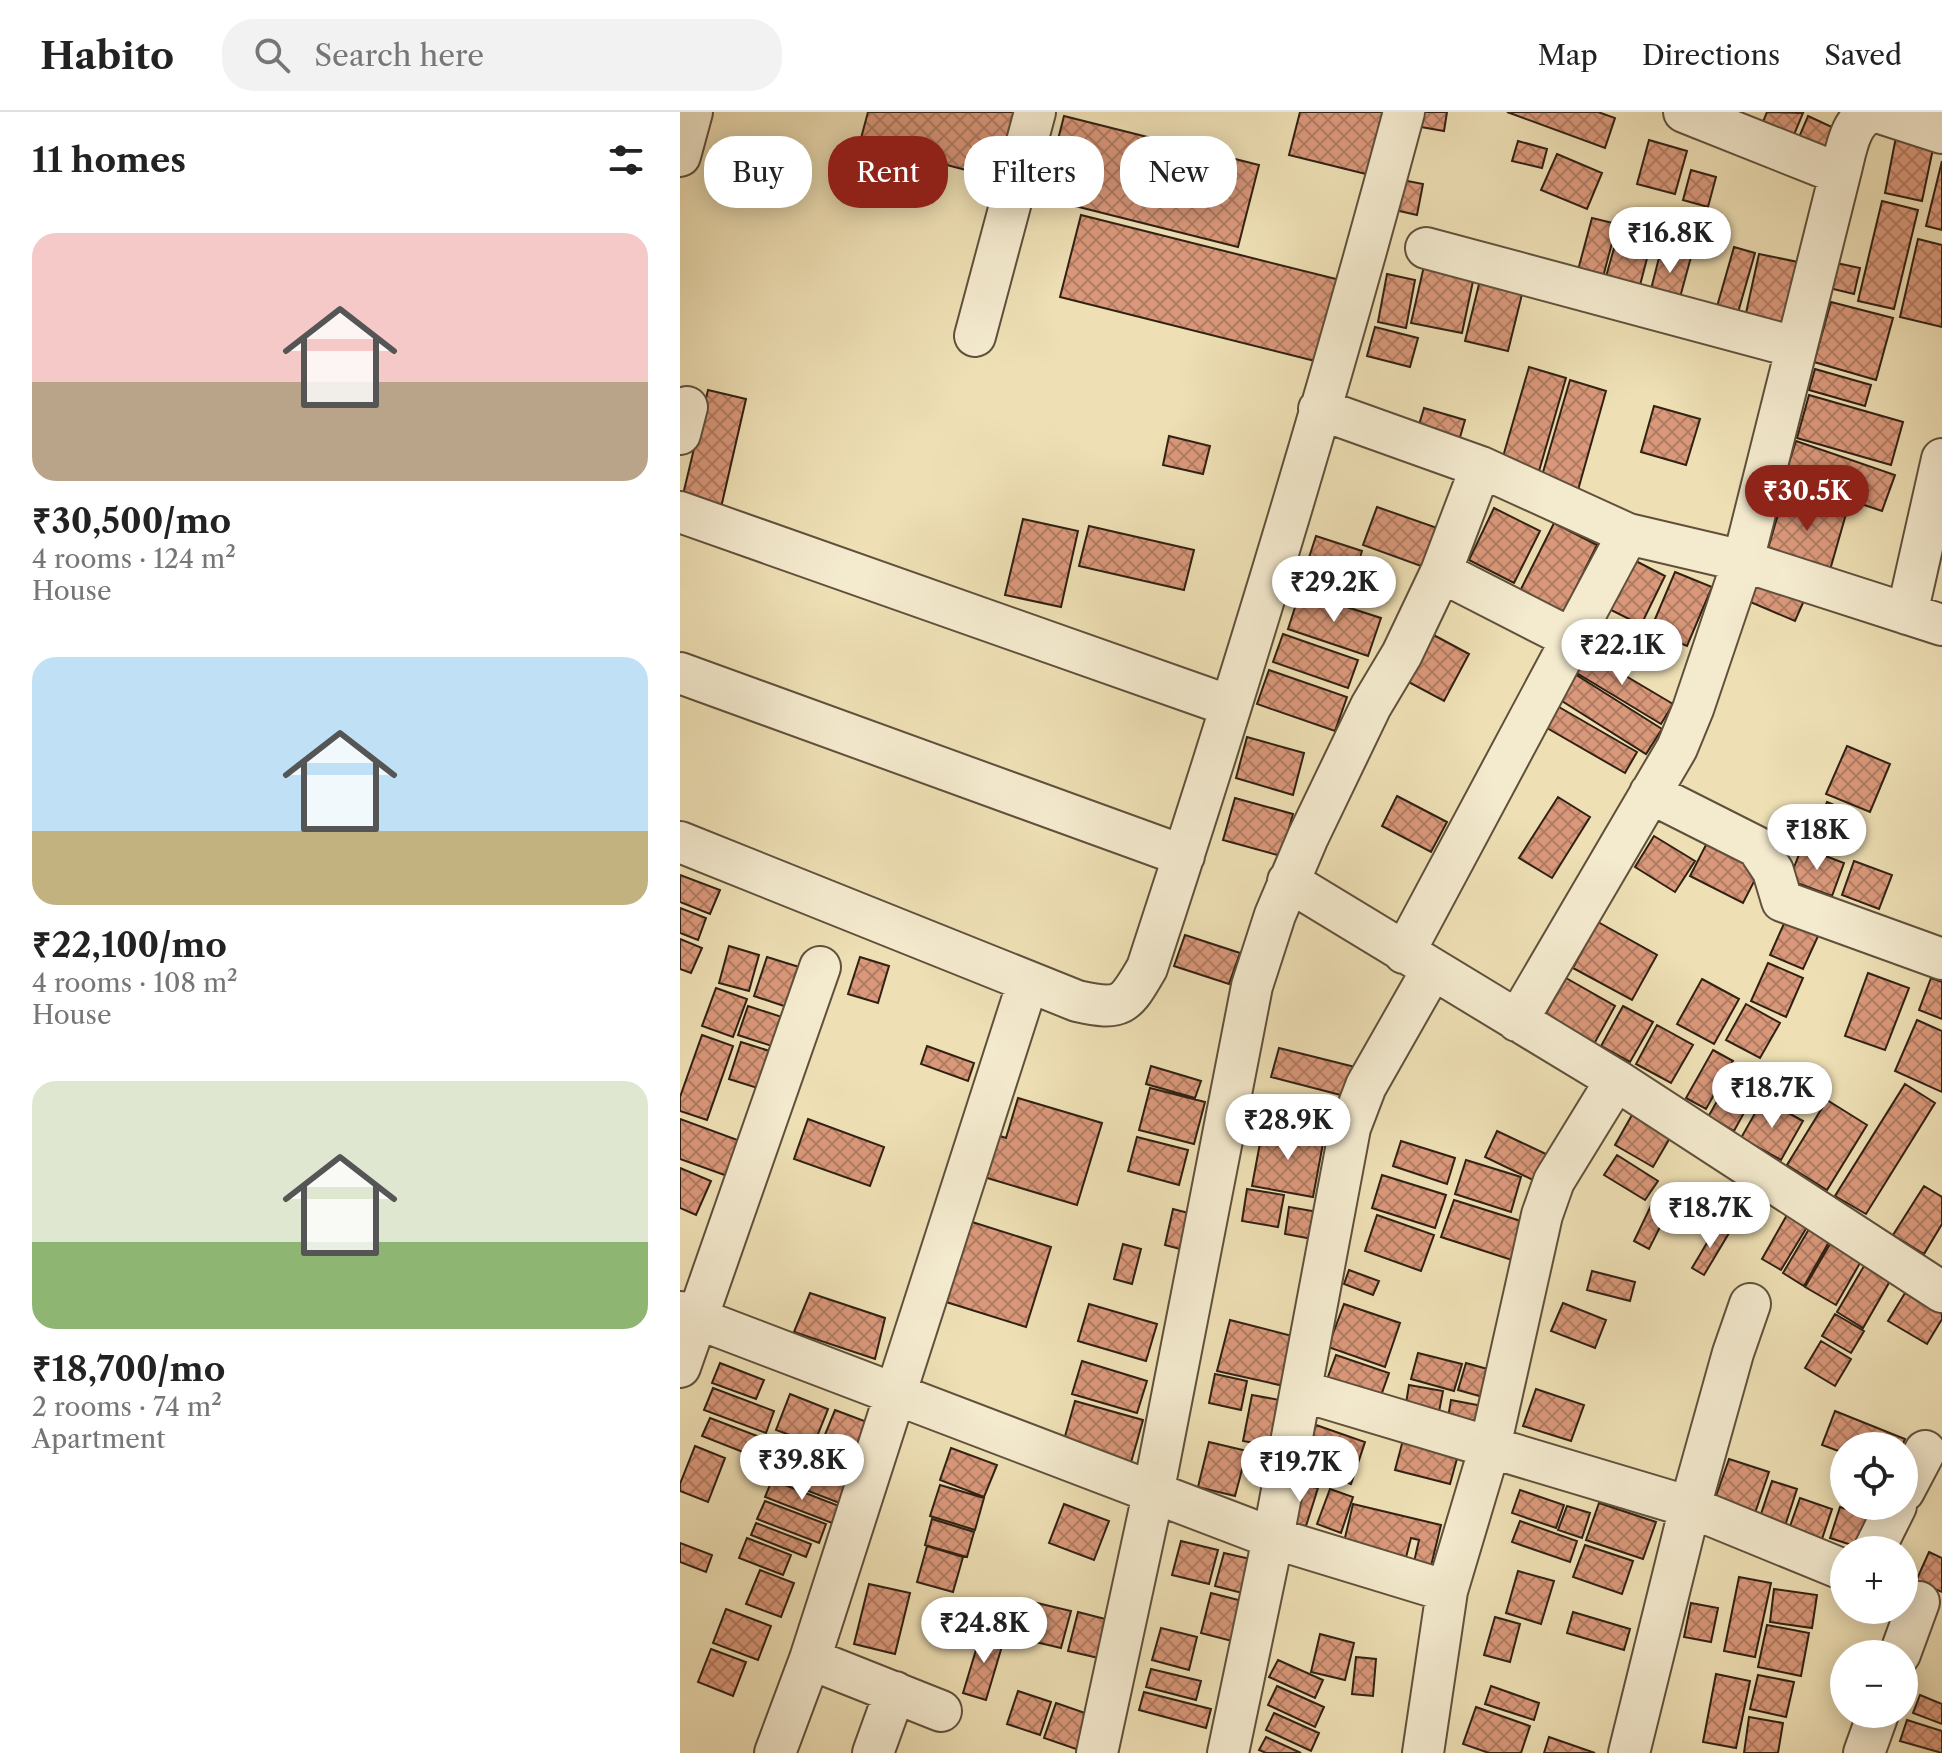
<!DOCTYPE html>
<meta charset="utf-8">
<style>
:root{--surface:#fff;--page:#f2f2f2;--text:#222;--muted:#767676;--line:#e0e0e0;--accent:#8f2418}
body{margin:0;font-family:"Libre Caslon Text",serif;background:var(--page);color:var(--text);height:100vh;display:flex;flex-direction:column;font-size:30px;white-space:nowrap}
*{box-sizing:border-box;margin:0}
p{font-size:26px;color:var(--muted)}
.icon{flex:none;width:44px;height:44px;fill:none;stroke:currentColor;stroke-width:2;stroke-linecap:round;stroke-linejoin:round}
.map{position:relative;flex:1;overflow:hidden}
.details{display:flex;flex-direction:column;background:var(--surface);width:680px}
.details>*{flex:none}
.guide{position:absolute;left:24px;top:24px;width:760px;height:72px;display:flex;gap:16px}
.controls{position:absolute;left:1150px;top:1320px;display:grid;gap:16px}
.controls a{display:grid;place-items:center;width:88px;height:88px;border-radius:50%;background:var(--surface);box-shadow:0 4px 20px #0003;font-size:40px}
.price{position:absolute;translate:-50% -68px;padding:0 18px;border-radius:28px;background:#fff;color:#222;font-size:26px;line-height:52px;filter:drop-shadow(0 2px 4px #0008)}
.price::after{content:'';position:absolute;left:50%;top:48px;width:24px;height:18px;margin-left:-12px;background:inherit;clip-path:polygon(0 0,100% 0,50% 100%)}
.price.active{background:var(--accent);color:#fff}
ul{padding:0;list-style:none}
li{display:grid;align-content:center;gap:16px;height:424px;padding:0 32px}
li span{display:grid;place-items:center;height:248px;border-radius:24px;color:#555}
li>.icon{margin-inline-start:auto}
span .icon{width:144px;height:144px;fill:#fffc;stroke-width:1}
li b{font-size:34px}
h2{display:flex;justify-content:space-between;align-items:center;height:96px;padding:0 32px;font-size:34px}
.chip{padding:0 28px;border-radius:32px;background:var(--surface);box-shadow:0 4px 20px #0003;font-size:28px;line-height:72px}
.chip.active{background:var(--accent);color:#fff}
header{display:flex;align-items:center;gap:48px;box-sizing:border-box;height:112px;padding:0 40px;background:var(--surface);border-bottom:2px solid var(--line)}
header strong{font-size:38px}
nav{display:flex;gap:44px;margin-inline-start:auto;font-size:28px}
.search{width:560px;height:72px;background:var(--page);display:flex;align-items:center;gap:20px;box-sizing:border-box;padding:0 28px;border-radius:32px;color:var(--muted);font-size:30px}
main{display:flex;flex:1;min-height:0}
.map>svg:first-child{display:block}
</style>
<header>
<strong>Habito</strong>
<div class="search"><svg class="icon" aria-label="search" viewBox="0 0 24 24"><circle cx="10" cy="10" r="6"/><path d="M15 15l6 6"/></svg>Search here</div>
<nav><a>Map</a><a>Directions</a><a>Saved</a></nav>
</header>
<main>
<section class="details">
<h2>11 homes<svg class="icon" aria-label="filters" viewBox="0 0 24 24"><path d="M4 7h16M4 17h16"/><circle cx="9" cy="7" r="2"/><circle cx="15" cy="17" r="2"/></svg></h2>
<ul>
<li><span style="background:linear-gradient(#f6c9c9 60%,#b9a48a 0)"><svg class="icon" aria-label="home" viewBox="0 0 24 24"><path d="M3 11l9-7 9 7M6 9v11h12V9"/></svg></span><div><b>₹30,500/mo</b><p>4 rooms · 124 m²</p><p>House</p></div></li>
<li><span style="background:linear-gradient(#bfe0f5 70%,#c2b280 0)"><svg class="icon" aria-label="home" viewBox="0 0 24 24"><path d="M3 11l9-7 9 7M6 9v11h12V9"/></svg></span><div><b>₹22,100/mo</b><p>4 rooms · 108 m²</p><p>House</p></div></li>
<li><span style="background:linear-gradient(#dfe7d0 65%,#8fb573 0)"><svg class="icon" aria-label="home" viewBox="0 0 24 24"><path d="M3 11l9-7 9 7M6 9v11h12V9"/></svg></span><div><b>₹18,700/mo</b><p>2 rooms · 74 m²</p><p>Apartment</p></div></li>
</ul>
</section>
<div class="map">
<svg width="1262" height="1641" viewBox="0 0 1262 1641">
<defs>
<pattern id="building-cross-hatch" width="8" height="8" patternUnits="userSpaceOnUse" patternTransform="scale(2)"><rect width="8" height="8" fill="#da987a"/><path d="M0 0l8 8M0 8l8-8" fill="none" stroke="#b17c63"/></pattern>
</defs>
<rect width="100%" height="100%" fill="#eedfb4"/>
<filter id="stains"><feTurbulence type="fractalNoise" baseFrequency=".0025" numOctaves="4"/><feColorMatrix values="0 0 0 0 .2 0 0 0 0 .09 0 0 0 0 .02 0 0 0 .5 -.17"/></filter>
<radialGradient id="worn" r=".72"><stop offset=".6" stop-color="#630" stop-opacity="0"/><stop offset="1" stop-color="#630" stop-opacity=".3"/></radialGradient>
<path fill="url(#building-cross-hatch)" stroke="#302113" stroke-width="2" d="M188,0H338L320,67L180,30Z
M620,0H706L690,63L609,43Z
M737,0H767L764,19L735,14Z
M827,0H918L935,6L925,36Z
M1087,0L1123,1L1111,30L1080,17Z
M384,4L579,53L558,135L363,86Z
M1128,4L1154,16L1143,41L1117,30Z
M1216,25L1254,32L1242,89L1205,81Z
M969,28L1007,39L995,82L957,72Z
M838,29L867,37L862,56L832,49Z
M877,42L922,61L907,97L861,78Z
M1262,49V118L1246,114Z
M1011,58L1036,65L1028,95L1003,88Z
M712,66L743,72L737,103L706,96Z
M1202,89L1238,98L1214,197L1178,189Z
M401,103L668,170L647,252L380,185Z
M912,106L937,112L923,165L898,158Z
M937,126L970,135L959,177L925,168Z
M1238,127L1262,133V215L1220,205Z
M1054,135L1075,141L1057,204L1036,198Z
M981,138L1011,145L999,189L970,181Z
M1079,142L1123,151L1107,219L1064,210Z
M746,145L796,155L782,221L731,211Z
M1147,149L1180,156L1174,182L1141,174Z
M802,160L845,170L828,239L785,229Z
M707,162L735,168L726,216L698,210Z
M1151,190L1213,206L1196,268L1134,250Z
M695,215L738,226L730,255L687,244Z
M849,255L886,266L857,366L820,355Z
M1135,257L1191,273L1185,294L1129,278Z
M890,268L926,279L898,378L861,367Z
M28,278L66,287L40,400L1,391Z
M1129,283L1223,310L1211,353L1117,326Z
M974,294L1020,307L1006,353L961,340Z
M744,296L785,308L776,339L735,326Z
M489,324L530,334L523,362L483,353Z
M1116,329L1215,363L1202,399L1104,366Z
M1103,385L1166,402L1150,458L1087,440Z
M697,395L766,419L752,458L683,433Z
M814,396L860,419L834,471L789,448Z
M343,407L398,419L381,495L325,483Z
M874,411L917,433L882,504L838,483Z
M409,414L514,438L504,478L399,454Z
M636,424L682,439L667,488L620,473Z
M948,445L985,464L961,513L923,494Z
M995,460L1032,475L1007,534L970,519Z
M1078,464L1126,484L1115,509L1068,489Z
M620,480L701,506L688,544L608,517Z
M748,520L789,542L764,589L723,567Z
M603,522L678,548L668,576L593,550Z
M902,538L993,592L981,612L890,557Z
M589,558L667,585L655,619L577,592Z
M890,559L982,617L966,642L874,584Z
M872,591L957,640L945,661L860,612Z
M567,625L624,641L613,683L556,666Z
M1167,634L1210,652L1190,700L1146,682Z
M717,684L767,710L751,740L702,714Z
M878,685L910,705L872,766L839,746Z
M555,686L613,702L601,744L543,728Z
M1147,690L1180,704L1165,741L1131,727Z
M974,724L1015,749L995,780L955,755Z
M1030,725L1083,752L1063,791L1010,764Z
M1122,735L1164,751L1152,784L1109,768Z
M1174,749L1212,763L1199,797L1162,783Z
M0,763L40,778L30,802L0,790Z
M0,796L26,806L18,828L0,821Z
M1106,807L1139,822L1123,857L1090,843Z
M918,810L977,843L952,888L893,856Z
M505,823L560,841L549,872L494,854Z
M0,827L22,836L11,861L0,857Z
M49,834L79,843L69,879L39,871Z
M87,845L132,859L119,899L74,884Z
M180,845L209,854L198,891L168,882Z
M1088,851L1123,866L1106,905L1071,889Z
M1188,861L1229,876L1205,938L1165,924Z
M886,866L935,894L914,932L864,905Z
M1251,866L1262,870V907L1239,898Z
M1022,867L1059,887L1034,932L997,912Z
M36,876L67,887L53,925L22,914Z
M1066,892L1100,911L1080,946L1046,928Z
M68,894L111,908L101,937L58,923Z
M943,894L973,910L950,950L921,934Z
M1237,908L1262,919V980L1215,959Z
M977,913L1013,933L991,971L956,952Z
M22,923L53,934L27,1008L0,999V985Z
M61,930L99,942L87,979L49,967Z
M247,934L294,951L288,969L241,952Z
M599,936L687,958L680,988L591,965Z
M1033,938L1053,949L1026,997L1006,986Z
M471,954L521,969L515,986L466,972Z
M1056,956L1081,970L1054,1019L1028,1005Z
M1225,972L1255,991L1186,1102L1155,1084Z
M470,976L525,990L514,1032L459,1018Z
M586,985L625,993L621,1015L581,1008Z
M338,986L422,1011L397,1093L304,1065L317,1023L326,1026Z
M1083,987L1123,1009L1101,1048L1061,1026Z
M1147,988L1187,1013L1147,1078L1107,1053Z
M956,996L994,1019L973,1055L935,1033Z
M0,1007L63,1030L50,1065L0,1047Z
M128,1007L204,1035L190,1074L114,1047Z
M583,1015L644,1026L633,1085L572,1074Z
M817,1019L868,1043L855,1069L805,1045Z
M457,1025L508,1038L499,1073L448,1059Z
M721,1029L775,1046L767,1072L713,1054Z
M937,1043L978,1069L965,1088L924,1063Z
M786,1048L841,1065L831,1100L775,1082Z
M0,1056L31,1069L16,1103L0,1096Z
M702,1063L766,1083L755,1116L692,1096Z
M1244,1074L1262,1085V1112L1244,1142L1213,1123Z
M567,1077L604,1083L598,1115L562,1109Z
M977,1081L993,1089L969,1137L954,1129Z
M774,1088L844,1110L832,1148L761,1125Z
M609,1095L644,1101L638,1128L605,1122Z
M493,1097L528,1106L519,1142L485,1133Z
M697,1103L754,1123L741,1159L685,1139Z
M1107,1103L1127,1115L1101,1158L1082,1147Z
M289,1109L371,1135L346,1215L263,1189Z
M1037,1114L1049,1121L1024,1163L1012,1156Z
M1129,1117L1150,1128L1124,1174L1103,1161Z
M1153,1127L1184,1144L1156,1193L1125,1175Z
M443,1132L461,1137L452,1172L434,1167Z
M1184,1154L1210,1169L1183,1216L1157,1200Z
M669,1158L699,1169L693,1183L664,1172Z
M912,1159L955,1170L950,1189L907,1178Z
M130,1181L205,1206L195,1247L114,1220Z
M1225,1181L1262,1202V1207L1247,1232L1208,1209Z
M883,1191L926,1208L915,1236L871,1219Z
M409,1192L477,1212L466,1249L398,1229Z
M664,1192L720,1211L705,1255L648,1235Z
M1155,1202L1184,1219L1171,1241L1142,1224Z
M550,1208L616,1225L604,1274L537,1259Z
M1141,1229L1171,1247L1155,1274L1125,1256Z
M738,1241L782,1252L774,1279L731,1267Z
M656,1243L709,1261L698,1292L645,1273Z
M402,1249L467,1269L457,1301L392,1282Z
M40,1251L84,1268L76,1287L32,1271Z
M786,1251L818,1260L810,1287L778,1278Z
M535,1262L567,1269L561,1298L529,1291Z
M729,1273L763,1279L757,1310L724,1304Z
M33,1276L94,1299L86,1321L24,1298Z
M856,1277L904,1293L891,1329L843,1314Z
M110,1282L148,1297L134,1332L96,1318Z
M572,1283L605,1289L596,1335L563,1329Z
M771,1288L808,1295L803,1323L766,1317Z
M395,1289L463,1308L450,1354L382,1335Z
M155,1298L195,1313L180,1350L140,1335Z
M1155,1299L1225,1327L1222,1334H1164V1341L1142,1333Z
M30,1306L80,1325L73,1344L22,1324Z
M636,1313L685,1330L671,1372L621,1356Z
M723,1328L778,1343L770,1372L715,1358Z
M106,1330L176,1357L162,1392L92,1365Z
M529,1330L567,1339L555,1384L518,1375Z
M15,1334L45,1346L28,1390L0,1379V1372Z
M271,1336L317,1353L304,1385L260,1368Z
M1049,1347L1089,1360L1075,1401L1035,1387Z
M92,1368L159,1394L152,1411L85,1385Z
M1092,1369L1117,1377L1105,1414L1080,1405Z
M610,1371L638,1376L626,1414L604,1409Z
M260,1373L304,1386L295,1418L250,1404Z
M650,1377L673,1385L661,1421L637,1412Z
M840,1378L884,1393L876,1416L832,1401Z
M1120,1386L1152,1397L1142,1427L1109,1417Z
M85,1389L146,1412L139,1431L77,1407Z
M919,1391L976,1410L963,1447L906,1428Z
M384,1392L429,1409L414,1448L369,1431Z
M673,1392L761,1413L751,1454L734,1450L739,1428L731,1426L725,1449L663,1434Z
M887,1394L910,1401L902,1426L878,1418Z
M1160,1395L1191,1405L1181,1436L1150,1426Z
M252,1407L294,1420L287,1445L245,1433Z
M840,1409L897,1429L890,1450L832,1430Z
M76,1411L131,1432L126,1445L71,1423Z
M67,1426L111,1443L103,1463L59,1446Z
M501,1429L538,1438L529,1472L492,1463Z
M0,1431L32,1443L26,1460L0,1450Z
M905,1433L953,1449L942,1482L893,1465Z
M247,1434L283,1445L273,1480L237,1470Z
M1249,1440L1262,1446V1480L1236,1469Z
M544,1441L579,1449L570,1483L535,1474Z
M80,1458L114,1471L101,1505L66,1492Z
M838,1459L874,1469L861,1512L826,1501Z
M1059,1465L1091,1471L1075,1545L1044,1539Z
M189,1472L230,1481L215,1542L174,1532Z
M1094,1477L1137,1483L1132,1516L1090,1510Z
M531,1481L570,1491L560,1531L521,1521Z
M357,1491L391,1499L381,1536L347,1528Z
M1011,1491L1038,1496L1031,1530L1004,1525Z
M46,1497L91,1514L78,1548L33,1531Z
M398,1500L433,1509L423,1547L388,1539Z
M893,1500L950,1517L944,1538L887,1521Z
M815,1505L840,1512L830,1550L804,1543Z
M1087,1513L1129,1521L1121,1564L1078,1555Z
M481,1516L517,1525L509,1558L472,1548Z
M302,1518L325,1524L306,1588L283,1581Z
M640,1522L674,1531L665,1568L631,1560Z
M31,1537L66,1550L53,1584L18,1570Z
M676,1545L696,1547L693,1584L672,1582Z
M598,1548L643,1568L635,1586L589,1565Z
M471,1557L521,1569L516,1588L466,1575Z
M1036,1562L1070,1569L1056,1636L1023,1630Z
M1078,1563L1114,1570L1106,1605L1070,1597Z
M597,1574L644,1595L635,1615L588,1593Z
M811,1574L859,1591L854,1608L805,1592Z
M338,1579L371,1590L360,1623L327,1612Z
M464,1580L531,1597L526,1616L459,1598Z
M1240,1583L1262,1592V1612L1233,1601Z
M376,1591L411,1603L399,1638L364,1626Z
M796,1595L850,1614L841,1641H809L783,1632Z
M594,1601L639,1621L631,1639L586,1618Z
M1069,1605L1103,1611L1098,1641H1064Z
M1227,1608L1262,1619V1641L1220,1629Z
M586,1625L621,1641H586L579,1638Z
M869,1625L915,1641H864Z"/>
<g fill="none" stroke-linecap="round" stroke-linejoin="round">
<g stroke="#60503b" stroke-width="44">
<path id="minor" d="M1004,0L1160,62
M1193,0C1169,7 1166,40 1160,62L1063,449L1262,513
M1197,0L1262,21
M0,44L12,0
M746,136L1115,235
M295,224L355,0
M639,297L801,355L948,422L1063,449L1013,597L997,636L837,909
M0,322L7,295
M0,400L550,594
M761,460L892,527
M1227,502L1262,347
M0,561L504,744
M970,681L1077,735L1093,759L1102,789L1262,847
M0,730L397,889C442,899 445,894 467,856C560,573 647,287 724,0
M608,769L936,968L1262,1180
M724,841L948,422
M0,1200L593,1426L767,1479
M0,1255L140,855
M622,1279L1010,1395L1164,1458
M1224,1379L1245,1339
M1194,1438L1216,1394
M1220,1542L1239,1490
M130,1547L261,1599
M95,1641L130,1547L348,870
M193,1641L215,1580
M417,1641L473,1382L572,874L595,803L628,725L691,594L722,542L761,460L801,355
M548,1641L593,1426L670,1016L686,974L752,858
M743,1641L767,1479L810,1335L862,1103L874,1069L936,968
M949,1641L1010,1395L1053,1241L1070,1192
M1184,1641L1198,1602"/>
</g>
<use href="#minor" stroke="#f4eace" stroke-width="40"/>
</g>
<rect width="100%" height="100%" filter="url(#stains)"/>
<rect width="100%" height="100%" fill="url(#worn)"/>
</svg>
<div class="controls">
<a><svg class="icon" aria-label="locate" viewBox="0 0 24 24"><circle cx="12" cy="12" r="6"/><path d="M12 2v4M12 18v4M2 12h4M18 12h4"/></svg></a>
<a>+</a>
<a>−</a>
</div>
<b class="price" style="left:990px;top:163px">₹16.8K</b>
<b class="price active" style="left:1127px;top:421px">₹30.5K</b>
<b class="price" style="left:654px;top:512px">₹29.2K</b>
<b class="price" style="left:942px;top:575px">₹22.1K</b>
<b class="price" style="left:1137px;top:760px">₹18K</b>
<b class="price" style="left:1092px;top:1018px">₹18.7K</b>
<b class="price" style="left:608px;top:1050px">₹28.9K</b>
<b class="price" style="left:1030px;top:1138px">₹18.7K</b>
<b class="price" style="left:122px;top:1390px">₹39.8K</b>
<b class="price" style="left:620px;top:1392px">₹19.7K</b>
<b class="price" style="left:304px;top:1553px">₹24.8K</b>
<div class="guide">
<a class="chip">Buy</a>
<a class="chip active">Rent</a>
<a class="chip">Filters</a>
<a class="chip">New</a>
</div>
</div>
</main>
